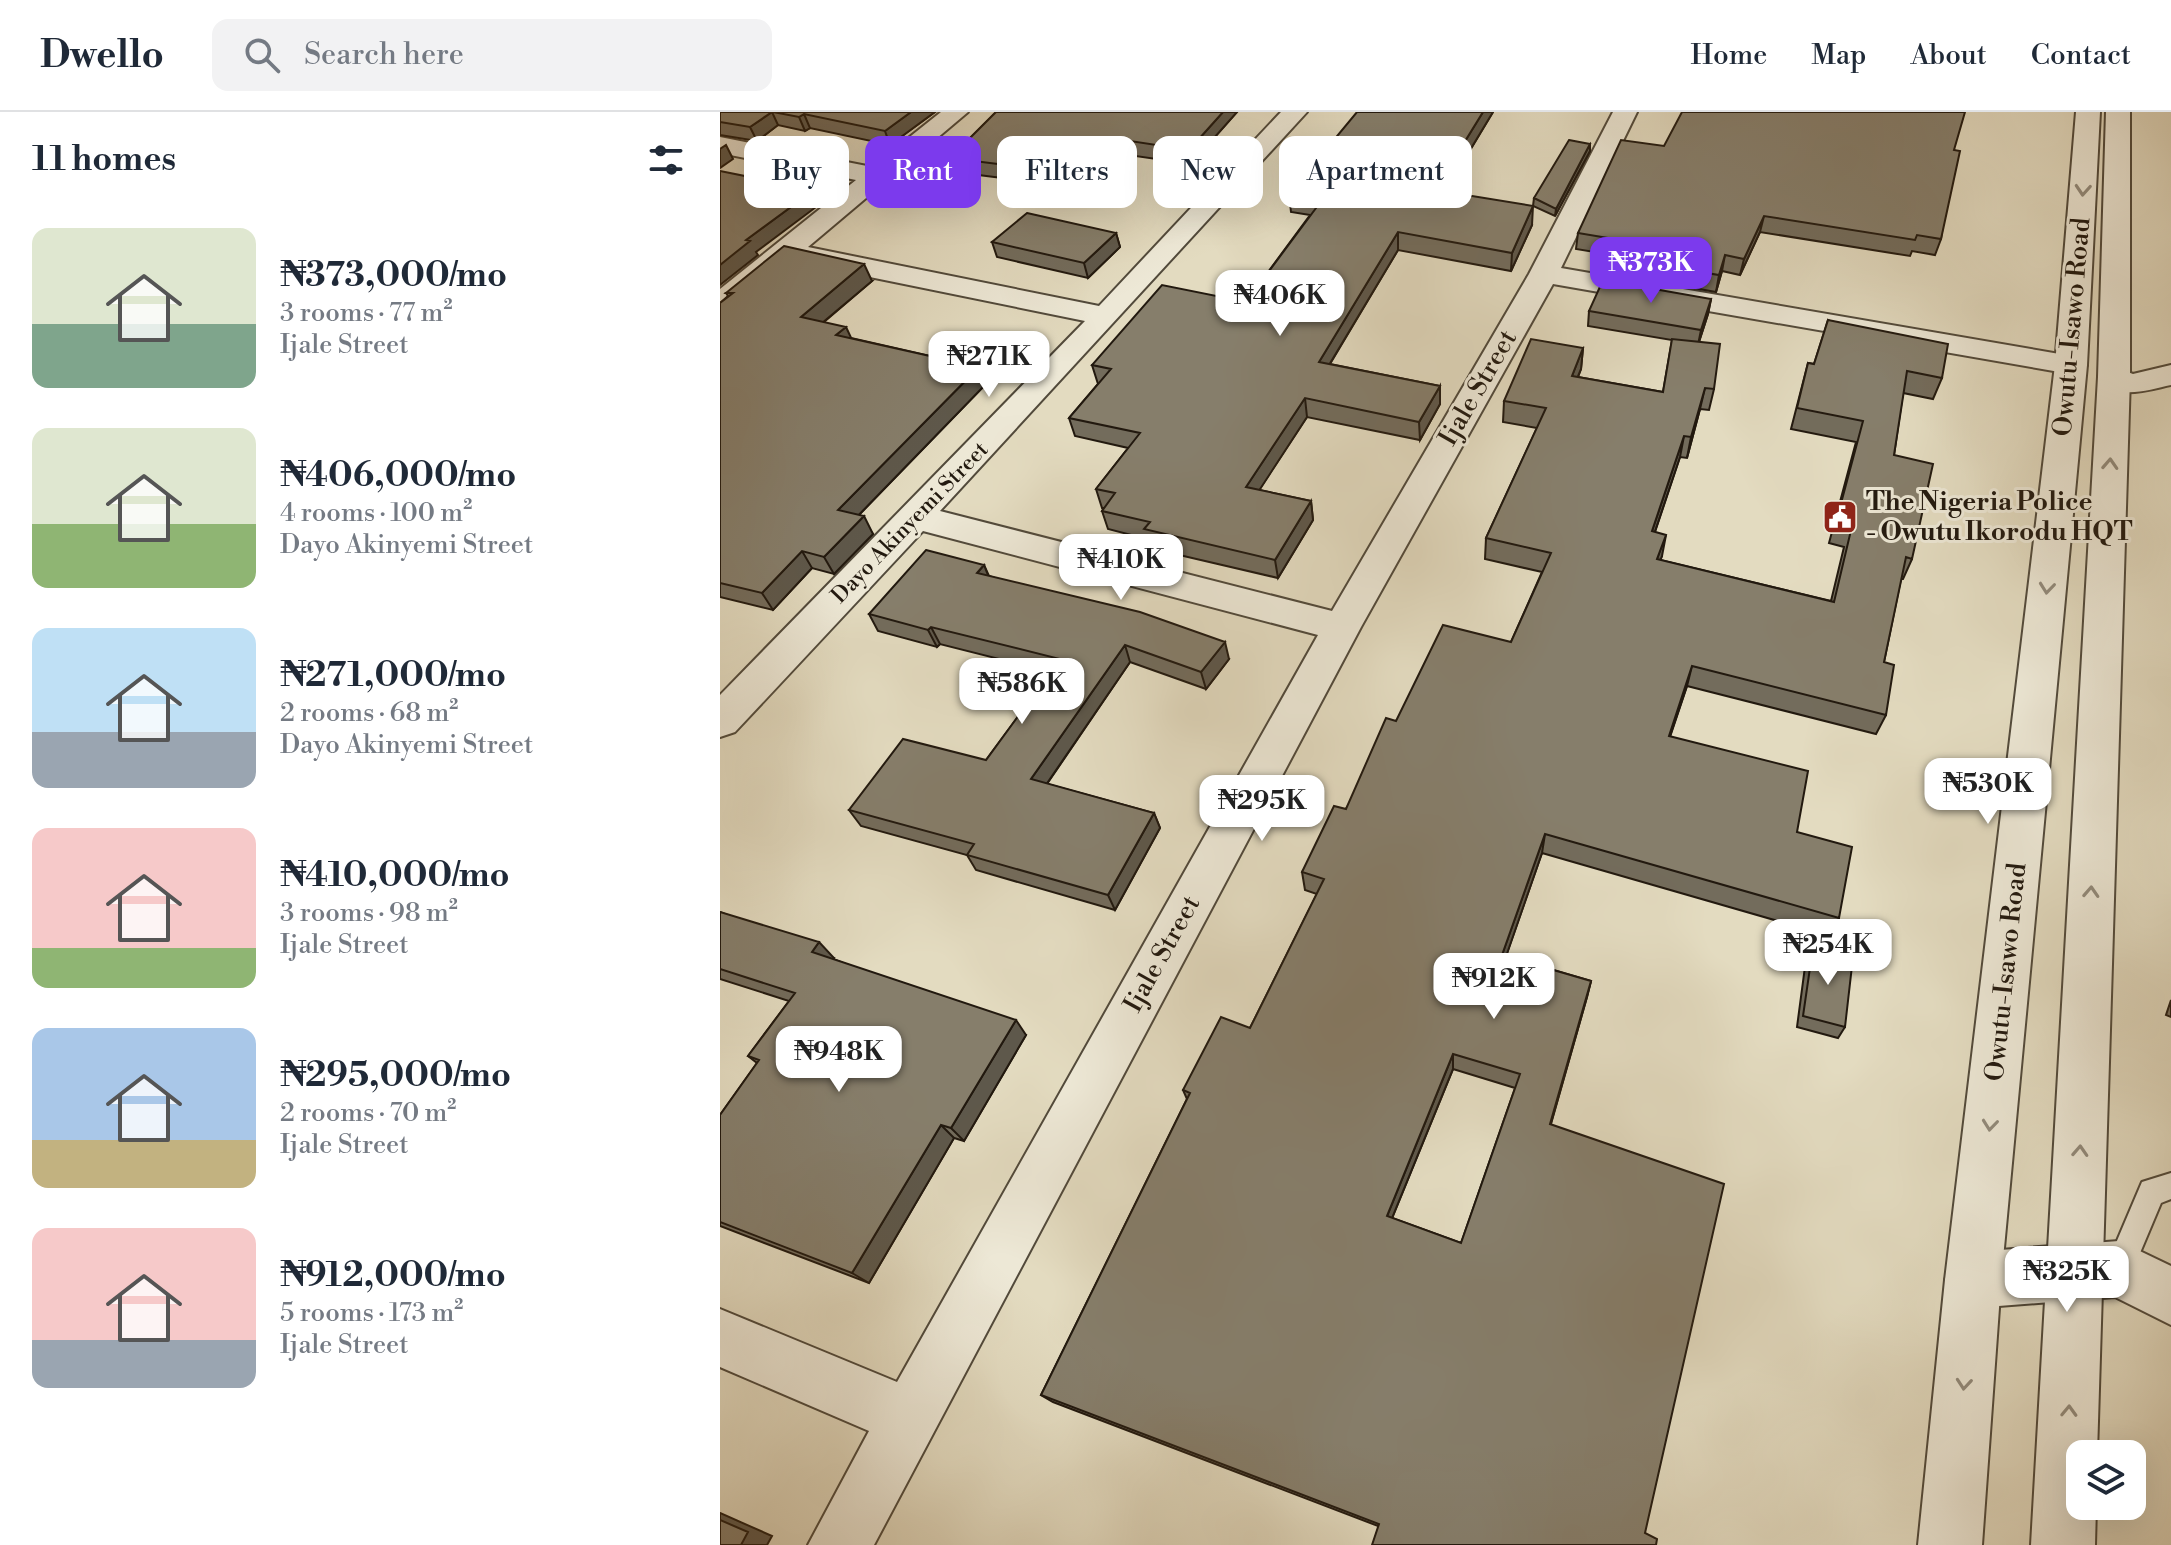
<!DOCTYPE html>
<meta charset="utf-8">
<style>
:root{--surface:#fff;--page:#f2f2f3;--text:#1f2937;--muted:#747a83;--line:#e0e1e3;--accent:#7c3aed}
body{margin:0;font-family:"Libre Bodoni",serif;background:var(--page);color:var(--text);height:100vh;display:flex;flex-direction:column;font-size:30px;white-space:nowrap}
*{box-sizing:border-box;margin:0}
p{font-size:26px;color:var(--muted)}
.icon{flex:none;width:44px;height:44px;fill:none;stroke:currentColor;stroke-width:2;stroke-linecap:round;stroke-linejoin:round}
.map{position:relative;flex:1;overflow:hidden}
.side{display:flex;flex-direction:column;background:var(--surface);width:720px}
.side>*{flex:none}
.top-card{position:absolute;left:24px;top:24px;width:760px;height:72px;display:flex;gap:16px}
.tools{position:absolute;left:1346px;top:1328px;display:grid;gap:16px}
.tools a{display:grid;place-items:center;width:80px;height:80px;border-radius:16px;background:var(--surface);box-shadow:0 8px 32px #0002;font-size:40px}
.price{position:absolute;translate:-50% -68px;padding:0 18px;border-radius:16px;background:#fff;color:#222;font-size:26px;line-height:52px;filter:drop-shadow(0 2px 4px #0008)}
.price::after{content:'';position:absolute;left:50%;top:48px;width:24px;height:18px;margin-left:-12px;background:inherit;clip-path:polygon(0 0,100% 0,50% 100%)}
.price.current{background:var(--accent);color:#fff}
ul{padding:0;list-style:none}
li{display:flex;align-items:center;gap:24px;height:200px;padding:0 32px}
li span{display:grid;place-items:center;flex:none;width:224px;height:160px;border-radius:16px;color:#555}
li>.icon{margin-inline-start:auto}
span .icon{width:96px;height:96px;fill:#fffc;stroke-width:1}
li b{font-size:34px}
h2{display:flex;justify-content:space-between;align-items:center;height:96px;padding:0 32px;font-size:34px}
.pill{padding:0 28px;border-radius:16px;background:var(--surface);box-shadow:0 8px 32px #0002;font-size:28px;line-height:72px}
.pill.current{background:var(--accent);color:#fff}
header{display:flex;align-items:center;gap:48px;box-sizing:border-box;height:112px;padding:0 40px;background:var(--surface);border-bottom:2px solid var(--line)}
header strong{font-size:38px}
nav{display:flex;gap:44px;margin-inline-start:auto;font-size:28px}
.search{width:560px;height:72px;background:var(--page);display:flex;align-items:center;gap:20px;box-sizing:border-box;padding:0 28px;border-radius:16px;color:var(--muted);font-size:30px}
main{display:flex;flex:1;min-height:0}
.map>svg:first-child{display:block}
</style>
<header>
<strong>Dwello</strong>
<div class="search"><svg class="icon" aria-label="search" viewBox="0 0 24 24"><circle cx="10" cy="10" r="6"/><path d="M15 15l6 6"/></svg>Search here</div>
<nav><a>Home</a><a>Map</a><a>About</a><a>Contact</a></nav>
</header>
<main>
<section class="side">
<h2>11 homes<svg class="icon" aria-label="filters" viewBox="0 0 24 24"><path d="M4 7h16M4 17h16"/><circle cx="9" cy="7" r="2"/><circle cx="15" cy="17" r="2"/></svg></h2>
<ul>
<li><span style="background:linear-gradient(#dfe7d0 60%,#7fa58c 0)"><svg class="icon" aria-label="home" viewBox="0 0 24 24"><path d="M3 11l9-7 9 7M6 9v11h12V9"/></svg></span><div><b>₦373,000/mo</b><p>3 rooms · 77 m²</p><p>Ijale Street</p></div></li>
<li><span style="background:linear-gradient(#dfe7d0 60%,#8fb573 0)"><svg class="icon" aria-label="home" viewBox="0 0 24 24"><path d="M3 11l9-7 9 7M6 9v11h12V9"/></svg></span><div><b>₦406,000/mo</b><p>4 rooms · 100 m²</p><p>Dayo Akinyemi Street</p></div></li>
<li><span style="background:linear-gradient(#bfe0f5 65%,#9aa5b1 0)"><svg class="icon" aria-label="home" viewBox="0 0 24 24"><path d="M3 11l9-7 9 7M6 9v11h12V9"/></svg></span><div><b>₦271,000/mo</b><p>2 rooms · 68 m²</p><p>Dayo Akinyemi Street</p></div></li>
<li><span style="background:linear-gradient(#f6c9c9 75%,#8fb573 0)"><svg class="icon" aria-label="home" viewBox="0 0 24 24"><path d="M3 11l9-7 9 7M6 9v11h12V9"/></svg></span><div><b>₦410,000/mo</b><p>3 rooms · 98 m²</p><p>Ijale Street</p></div></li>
<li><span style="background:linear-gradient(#a9c7e8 70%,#c2b280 0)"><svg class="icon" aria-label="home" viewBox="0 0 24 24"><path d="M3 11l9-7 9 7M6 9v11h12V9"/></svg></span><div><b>₦295,000/mo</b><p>2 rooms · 70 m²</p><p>Ijale Street</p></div></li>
<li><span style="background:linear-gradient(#f6c9c9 70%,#9aa5b1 0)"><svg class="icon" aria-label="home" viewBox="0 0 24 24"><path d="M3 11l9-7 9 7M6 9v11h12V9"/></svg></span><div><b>₦912,000/mo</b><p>5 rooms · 173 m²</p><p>Ijale Street</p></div></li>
</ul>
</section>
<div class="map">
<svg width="1451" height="1433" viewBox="0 0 1451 1433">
<rect width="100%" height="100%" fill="#e3dbc0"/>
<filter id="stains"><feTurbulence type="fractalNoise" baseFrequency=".0025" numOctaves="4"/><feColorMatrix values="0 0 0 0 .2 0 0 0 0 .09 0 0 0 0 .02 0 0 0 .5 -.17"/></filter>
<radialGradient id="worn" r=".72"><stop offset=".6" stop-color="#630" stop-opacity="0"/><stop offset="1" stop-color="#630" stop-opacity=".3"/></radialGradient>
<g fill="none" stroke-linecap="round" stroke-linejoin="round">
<g stroke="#524a3b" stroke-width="4">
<path id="service" d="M1451,1061V1087L1441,1091L1409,1167L1399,1171L1389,1167L1385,1157L1422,1070Z"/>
</g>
<g stroke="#524a3b" stroke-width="4">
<path id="minor" d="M221,0H248L88,135L379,194L561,0H587L220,399L612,499L809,162L893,0H917L841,156L1351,244L1362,246L1367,253L1362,260L1351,262L833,172L641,515L154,1433H88L149,1319L0,1255V1197L177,1270L598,523L203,419L15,620L0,625V583L365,209L86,152L74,146L11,198L0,201V177L136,68L0,41V25L152,55Z
M1451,253V273C1427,278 1395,290 1378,265L1383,258L1394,255L1413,262Z
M1399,1129L1451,1154V1213L1395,1185L1253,1196L1233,1188L1225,1168L1233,1148L1253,1140Z"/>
</g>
<g stroke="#524a3b" stroke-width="4">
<path id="tertiary" d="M1356,0H1380L1367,253L1281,1168L1262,1433H1198L1225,1168L1335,253Z
M1386,0H1410V265L1377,1342H1360V1394H1376L1375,1433H1311L1378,265Z"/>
</g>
<use href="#service" fill="#ede8d6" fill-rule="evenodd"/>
<use href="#minor" fill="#ede8d6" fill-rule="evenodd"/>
<use href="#tertiary" fill="#ede8d6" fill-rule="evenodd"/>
</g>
<path fill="#736c5c" stroke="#22190f" stroke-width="2" fill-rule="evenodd" d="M0,0H215L170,33L90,16L85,19L58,13L37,29L0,23Z
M276,0H517L471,52L388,40L346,74L235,60L230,46Z
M773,0L725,80L812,113L791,159L678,138L610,252L720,274V292L700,328L587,305L539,378L591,389L593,408L558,466L429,436L427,427L388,417L382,399L384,396H382L376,377L408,336L355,324L349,306L378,272L372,253L526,190L590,103L571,100L569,82Z
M870,32V39L835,104L813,94L814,86Z
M944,34L1234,38L1221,127L1215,143L1192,139L1190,144L1040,120L1020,163L1002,159L996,180L890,161L893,143L856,137L858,121Z
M396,121L400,135L368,166L277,145L272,130Z
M152,169L104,210L131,226L259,255L265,273L139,403L153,422L114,462L92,456L53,498L0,485V191L8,184L6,181Z
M991,187L988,202L979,230L994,277L989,298L980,297L967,346L960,345L935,420L942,444L940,448L1111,489L1124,435L1109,431L1136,330L1071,317L1088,251L1094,252L1108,208L1222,266L1213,287L1183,281L1174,343L1192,447L1183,467H1181L1164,550L1166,603L1156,622L967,574L950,624L1077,720L1119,806L1110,824L822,741L786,844L871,869L867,885L831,1012L658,1414L333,1290L321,1283L467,987L463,978L530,916L597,782L585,778L582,760L626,697L676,609L791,530L822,460L765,447L766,426L817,316L783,310L784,289L863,236L861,257L858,265L943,280L952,228L868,214L869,199ZM733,957L795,976L741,1131L672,1106Z
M264,453L269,464L509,547L486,577L410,550L327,672L434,701L440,716L395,798L256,758L247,743L141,714L129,698L266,648L331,560L220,532L217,535L158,519L149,502Z
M0,800L114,846L113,847L306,923L244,1029L234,1026L149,1171L0,1114V1003L37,951L28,944L69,889L0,867Z
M1093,835L1125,915L1118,926L1077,915L1086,847Z
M1451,888V905L1446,903Z"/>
<path fill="#5e584b" stroke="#22190f" stroke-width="2" d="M52,0L58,13L37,29L30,15Z
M191,0H215L170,33L165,19Z
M503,0H517L471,52L469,38Z
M763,0H773L715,96V78Z
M84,2L90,16L85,19L79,5Z
M384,25L388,40L346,74L342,60Z
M870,32V39L835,104L836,97Z
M6,33L13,47L0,56V37Z
M94,78L100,92L36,140L38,143L0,173V153L26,128Z
M813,94L812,113L791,159L792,141Z
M1044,104L1040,120L1020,163L1024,147Z
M678,120V138L600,268L599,250Z
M396,121L400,135L368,166L364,151Z
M1005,143L1002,159L996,180L999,163Z
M144,152L152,169L89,222L81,205Z
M991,187L988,202L978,233L981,218Z
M126,215L134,232L116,223Z
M863,236L861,257L850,284L852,264Z
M259,255L265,273L127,415L118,398Z
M720,274V292L700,328L699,310Z
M985,276L980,297L967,346L971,325Z
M585,286L587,305L529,394L526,375Z
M964,324L960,345L928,440L932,419Z
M591,389L593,408L558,466L555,448Z
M144,404L153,422L114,462L104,445Z
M946,423L942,444L933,467L937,447Z
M82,439L92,456L53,498L42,481Z
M264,453L271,471L257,461Z
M211,515L220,532L217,535L208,518Z
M505,530L509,547L486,577L481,560Z
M405,533L410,550L319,683L311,667Z
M972,554L967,574L944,643L949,624Z
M434,701L440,716L395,798L388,783Z
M825,722L822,741L781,859L782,843Z
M99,830L114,846L107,856L92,840Z
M871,869L867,885L827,1025L830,1012Z
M296,908L306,923L244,1029L231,1016Z
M733,942V957L668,1116L667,1104Z
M221,1013L234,1026L149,1171L132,1161Z
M0,1401L52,1424L47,1433H21L0,1408Z"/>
<path fill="#867e6b" stroke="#22190f" stroke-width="2" fill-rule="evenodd" d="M0,0H52L30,15L0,10Z
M53,0H191L165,19L84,2L79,5Z
M276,0H503L469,38L384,25L342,60L230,46Z
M637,0H763L715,78L813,94L792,141L678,120L599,250L720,274L699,310L585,286L526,375L591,389L555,448L424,417L430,410L382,399L395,381L376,377L420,321L349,306L391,257L372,253L442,173L526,190L602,88L569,82Z
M962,0H1245L1234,38L1240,39L1221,127L1197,123L1195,128L1044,104L1024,147L1005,143L999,163L892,145L900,128L858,121L901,28L944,34Z
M849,28L870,32L836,97L814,86Z
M0,59L94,78L26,128L30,129L0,153Z
M307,101L396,121L364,151L272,130Z
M64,134L144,152L81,205L126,215L116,223L259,255L118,398L144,404L104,445L82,439L42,481L0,471V191L13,181H6Z
M883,168L991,187L981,218L869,199Z
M1108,208L1228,232L1222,266L1187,259L1174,343L1213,352L1192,447L1186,445L1164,550L1174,553L1166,603L972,554L949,624L1088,659L1077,720L1132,735L1119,806L825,722L782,843L871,869L830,1012L1004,1072L925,1421L937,1427L936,1433H652L659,1412L321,1283L470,981L463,978L501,905L530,916L604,767L582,760L614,694L626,697L666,606L676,609L723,513L791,530L831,441L766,426L826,296L784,289L811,227L863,236L852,264L943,280L952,227L1000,232L994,277L985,276L971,325L964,324L932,419L946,423L937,447L1114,490L1132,414L1116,410L1143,309L1077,296L1088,251L1094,252ZM733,942L800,962L741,1131L667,1104Z
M206,438L264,453L257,461L420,500L505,530L481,560L405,533L311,667L434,701L388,783L247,743L254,732L129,698L183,627L266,648L340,547L211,515L208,518L149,502Z
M0,800L99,830L92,840L296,908L231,1016L221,1013L132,1161L0,1110V1003L39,948L28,944L75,881L0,857Z
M1093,835L1133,845L1125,915L1083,904Z
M0,1408L28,1420L21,1433H0Z"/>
<defs><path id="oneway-chevron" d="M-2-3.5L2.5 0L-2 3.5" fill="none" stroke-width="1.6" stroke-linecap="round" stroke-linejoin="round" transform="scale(2)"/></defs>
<g stroke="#928b7c">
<use href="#oneway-chevron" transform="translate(1363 78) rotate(94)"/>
<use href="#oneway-chevron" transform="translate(1390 352) rotate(-87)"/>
<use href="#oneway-chevron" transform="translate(1327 476) rotate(96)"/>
<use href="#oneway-chevron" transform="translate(1371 780) rotate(-87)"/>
<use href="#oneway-chevron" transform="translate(1270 1013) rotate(96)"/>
<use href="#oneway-chevron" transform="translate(1360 1039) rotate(-87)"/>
<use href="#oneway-chevron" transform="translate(1244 1272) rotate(95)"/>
<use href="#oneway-chevron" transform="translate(1349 1299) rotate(-88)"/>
</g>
<defs>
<g id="civic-square" transform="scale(1.8)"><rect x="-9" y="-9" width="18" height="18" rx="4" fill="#8f2418" stroke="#ede8d6"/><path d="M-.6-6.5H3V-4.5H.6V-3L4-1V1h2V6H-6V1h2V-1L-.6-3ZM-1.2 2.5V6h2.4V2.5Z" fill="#fff"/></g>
</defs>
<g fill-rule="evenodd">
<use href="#civic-square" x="1120" y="405"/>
</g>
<g text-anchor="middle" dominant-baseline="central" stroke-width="6" stroke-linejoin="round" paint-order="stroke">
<g font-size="22" fill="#22190f" stroke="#ede8d6">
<text transform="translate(190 411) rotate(-46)">Dayo Akinyemi Street</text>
</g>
<g font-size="26" fill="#22190f" stroke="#ede8d6">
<text transform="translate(1352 215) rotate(-85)">Owutu-Isawo Road</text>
<text transform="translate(758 276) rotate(-60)">Ijale Street</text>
<text transform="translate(442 842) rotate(-61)">Ijale Street</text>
<text transform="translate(1286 860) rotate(-84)">Owutu-Isawo Road</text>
</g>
<g font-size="26" font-weight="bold" fill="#22190f" stroke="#ede8d6" text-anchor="start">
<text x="1146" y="390">The Nigeria Police<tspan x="1146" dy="30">- Owutu Ikorodu HQT</tspan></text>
</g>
</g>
<rect width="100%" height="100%" filter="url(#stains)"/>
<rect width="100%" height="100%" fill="url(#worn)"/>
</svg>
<div class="tools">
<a><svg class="icon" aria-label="layers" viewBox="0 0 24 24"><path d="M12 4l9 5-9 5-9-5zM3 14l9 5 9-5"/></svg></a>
</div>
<b class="price current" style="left:931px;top:193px">₦373K</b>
<b class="price" style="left:560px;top:226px">₦406K</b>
<b class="price" style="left:269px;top:287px">₦271K</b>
<b class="price" style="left:401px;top:490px">₦410K</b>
<b class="price" style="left:302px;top:614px">₦586K</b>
<b class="price" style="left:1268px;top:714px">₦530K</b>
<b class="price" style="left:542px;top:731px">₦295K</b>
<b class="price" style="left:1108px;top:875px">₦254K</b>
<b class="price" style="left:774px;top:909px">₦912K</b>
<b class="price" style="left:119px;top:982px">₦948K</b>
<b class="price" style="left:1347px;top:1202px">₦325K</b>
<div class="top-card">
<a class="pill">Buy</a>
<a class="pill current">Rent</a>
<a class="pill">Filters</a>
<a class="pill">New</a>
<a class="pill">Apartment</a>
</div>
</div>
</main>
